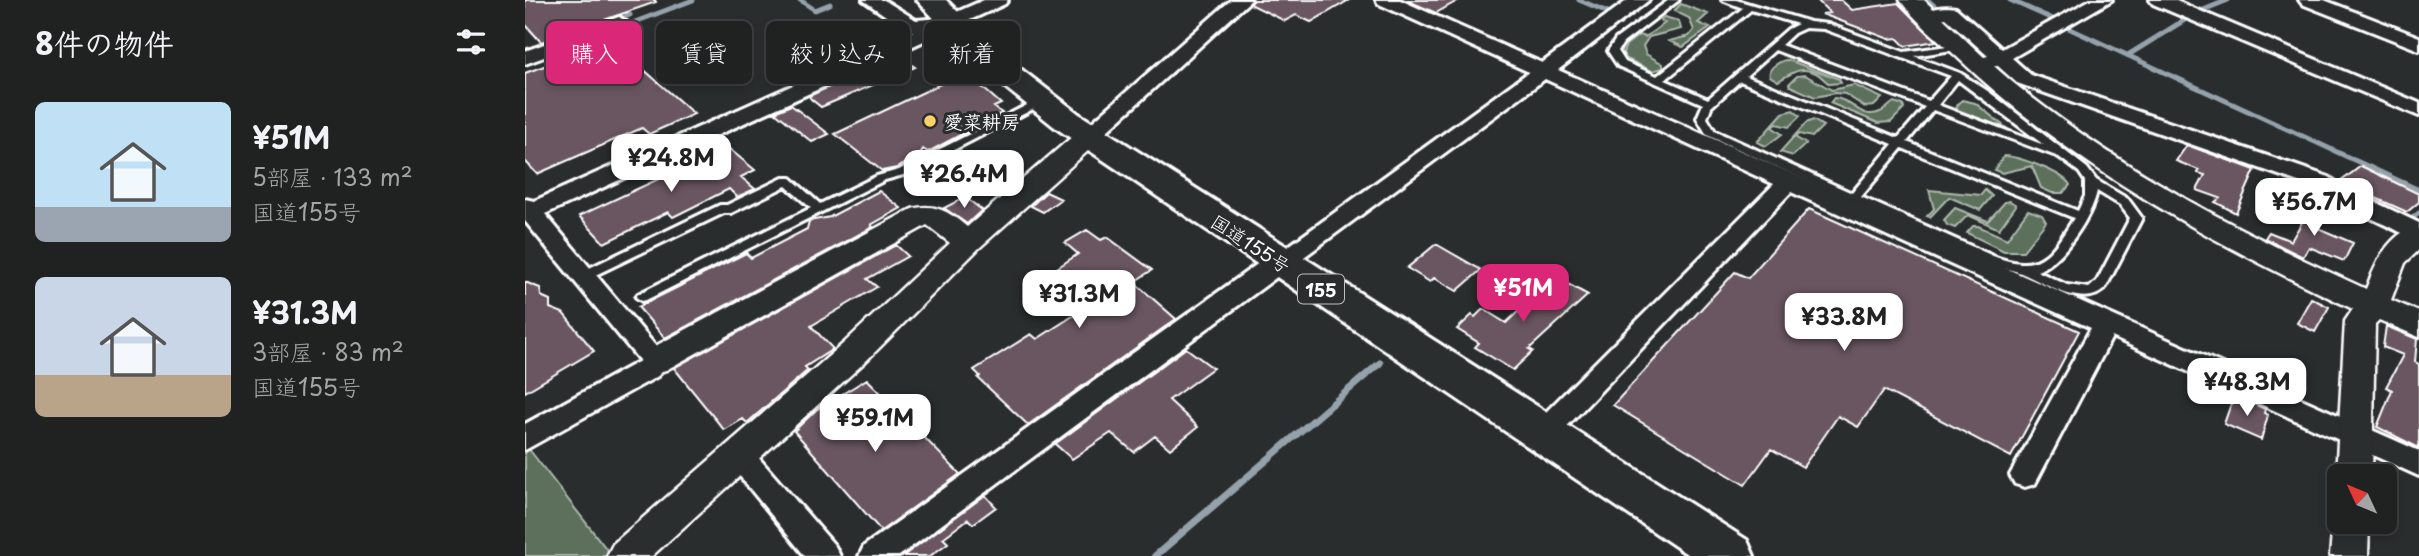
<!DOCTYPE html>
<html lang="ja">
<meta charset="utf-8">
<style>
:root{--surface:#202222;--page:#2d2f2f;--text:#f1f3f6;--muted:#a2a4a5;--line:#3d3f40;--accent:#db2777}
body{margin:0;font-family:"Playpen Sans","Klee One",sans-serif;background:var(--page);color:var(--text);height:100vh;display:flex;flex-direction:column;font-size:26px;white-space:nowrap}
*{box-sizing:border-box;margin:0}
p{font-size:23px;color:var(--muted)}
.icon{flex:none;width:38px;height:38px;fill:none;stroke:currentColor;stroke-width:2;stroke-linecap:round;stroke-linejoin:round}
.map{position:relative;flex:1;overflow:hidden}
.details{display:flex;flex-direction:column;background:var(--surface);width:525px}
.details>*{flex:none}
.banner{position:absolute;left:21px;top:21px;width:665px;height:63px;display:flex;gap:14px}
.needle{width:46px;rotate:314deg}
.tools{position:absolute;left:1802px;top:464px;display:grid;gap:14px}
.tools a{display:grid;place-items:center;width:70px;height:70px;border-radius:10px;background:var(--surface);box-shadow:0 4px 10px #0003,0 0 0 2px var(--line);font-size:35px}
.price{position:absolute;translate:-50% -60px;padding:0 16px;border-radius:14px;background:#fff;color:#222;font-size:23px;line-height:46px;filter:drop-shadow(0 2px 4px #0008)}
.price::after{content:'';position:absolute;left:50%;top:42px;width:21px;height:16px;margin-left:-10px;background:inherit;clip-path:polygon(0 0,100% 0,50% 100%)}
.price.on{background:var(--accent);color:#fff}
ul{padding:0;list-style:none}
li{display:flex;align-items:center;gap:21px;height:175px;padding:0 35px}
li span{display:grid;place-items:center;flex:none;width:196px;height:140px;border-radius:10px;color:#555}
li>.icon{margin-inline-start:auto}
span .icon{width:84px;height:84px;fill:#fffc;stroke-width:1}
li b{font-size:30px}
h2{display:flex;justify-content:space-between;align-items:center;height:84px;padding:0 35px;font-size:30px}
.chip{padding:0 24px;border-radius:10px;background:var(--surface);box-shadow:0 4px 10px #0003,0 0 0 2px var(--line);font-size:24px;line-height:63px}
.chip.on{background:var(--accent);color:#fff}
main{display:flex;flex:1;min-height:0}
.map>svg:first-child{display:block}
</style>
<main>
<section class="details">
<h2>8件の物件<svg class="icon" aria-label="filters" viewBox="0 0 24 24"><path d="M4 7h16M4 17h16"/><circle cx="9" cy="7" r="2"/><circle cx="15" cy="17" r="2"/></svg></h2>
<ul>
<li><span style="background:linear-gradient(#bfe0f5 75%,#9aa5b1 0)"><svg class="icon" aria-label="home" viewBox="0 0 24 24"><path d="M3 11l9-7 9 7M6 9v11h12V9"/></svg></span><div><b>¥51M</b><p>5部屋 · 133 m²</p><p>国道155号</p></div></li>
<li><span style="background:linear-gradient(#c9d6e8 70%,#b9a48a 0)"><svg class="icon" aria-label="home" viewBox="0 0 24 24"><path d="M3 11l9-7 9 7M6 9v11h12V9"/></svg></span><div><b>¥31.3M</b><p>3部屋 · 83 m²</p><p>国道155号</p></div></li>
</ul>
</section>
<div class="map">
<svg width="1894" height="556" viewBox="0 0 1894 556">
<rect width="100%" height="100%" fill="#2a2d2e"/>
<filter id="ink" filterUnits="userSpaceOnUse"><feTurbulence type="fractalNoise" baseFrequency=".0143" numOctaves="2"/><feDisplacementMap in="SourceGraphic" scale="14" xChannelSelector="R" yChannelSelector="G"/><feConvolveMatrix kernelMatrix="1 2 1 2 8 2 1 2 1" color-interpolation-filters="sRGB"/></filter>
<g filter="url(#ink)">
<path fill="#5b705b" stroke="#adb8ad" stroke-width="2" d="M1156,4L1183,14L1173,23L1185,28L1158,47L1144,41L1164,36L1169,30L1164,18L1149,11Z
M1139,17L1154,21L1156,29L1124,37L1118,46L1121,54L1138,64V68L1127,71L1100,58L1098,52L1101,45L1114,35L1120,37L1140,23L1135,20Z
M1263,60L1314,79L1316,83L1305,84C1299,81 1297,76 1291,73C1275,65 1266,74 1253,81L1245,76C1242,68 1256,60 1263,60Z
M1280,75L1307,90L1329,85L1357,98L1349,106L1340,107L1320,94L1310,93L1290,97L1265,86L1264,84L1272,76Z
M1309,98C1326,98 1336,121 1355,112C1361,110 1364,105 1369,102L1378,105L1379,109L1366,122L1353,123L1305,103Z
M1437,100L1450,103L1484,130L1433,110L1431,107Z
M1268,110L1275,116L1264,127L1251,124L1247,127L1257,134L1241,146L1232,142L1258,113Z
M1288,120L1298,126L1287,137L1274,134L1270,137L1281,144L1268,156L1255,152L1281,123Z
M1479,156C1493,156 1539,173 1545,185L1538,193H1527L1516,188L1507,166L1477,173L1469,170Z
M1404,190L1456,195L1460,190L1467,196L1455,210L1424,197L1405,217L1402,216L1409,209Z
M1485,201L1491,205L1490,207L1474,229L1443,215L1430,228L1422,225L1419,220L1430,208L1463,221L1480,202Z
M1503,210L1517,215L1521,222L1498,251H1479L1442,233L1448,226H1453L1482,239Z
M0,444L86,555L85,556H0Z"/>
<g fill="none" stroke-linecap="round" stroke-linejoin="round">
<path stroke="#95a2ab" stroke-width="5" d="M87,0L105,15L90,20
M275,0L290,10L305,4
M1054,0L1090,15
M1403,0L1417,13
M1485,0L1530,20
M1671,13L1703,0
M110,22L168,0
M1539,26L1894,190
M1603,55L1666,16
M1885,220L1894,213"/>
<path stroke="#95a2ab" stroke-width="7" d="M630,556L855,363"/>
</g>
<path fill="#695760" stroke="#fff" stroke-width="2" d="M0,0H130L131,2L16,42L0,24Z
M729,0H824L786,22L771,15L760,21L725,4Z
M881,0H934L911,13Z
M1292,0H1316L1327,10L1373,3L1411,41L1380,46L1372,38L1364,39L1297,14L1305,13Z
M62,44L88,68L108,60L169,114L124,134L117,128L12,174L0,161V73L33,61L29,56Z
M373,56L390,67L296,107L286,99L284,96Z
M412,60L434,75L440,72L476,104L469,107L477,113L403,152L398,149L393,157L372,168L357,171L310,134L422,81Z
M266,105L304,134L287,142L250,112Z
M1662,145L1730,170L1711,213L1690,202L1695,198L1672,190L1680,175L1673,173L1674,170L1651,161Z
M202,147L230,170L216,177L230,189L212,197L204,189L148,217L143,212L79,243L54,216Z
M1836,166L1894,194V202L1882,212L1815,182Z
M354,191L376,208L346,225L348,227L140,338L113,307L221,253L226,258L282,229L284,221L305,217Z
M521,192L536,199L518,212L506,206Z
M440,197L457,210L442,224L419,208Z
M1787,205L1802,212L1793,228L1828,243L1819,261L1784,247L1778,257L1740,238L1744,232L1766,241Z
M1284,209L1554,331L1486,457L1359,390L1333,427L1313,416L1278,467L1246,449L1220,485L1088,405L1210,272L1223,278Z
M562,230L576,240L582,237L627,270L609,282L651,319L503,425L453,378L455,376L449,370L506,334L512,339L554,312L544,304L550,300L520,276L553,254L540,243Z
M911,244L956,270L932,291L909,278L905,282L882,268Z
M371,245L383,256L342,279L352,287L286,326L308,349L280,367L283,370L222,423L218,419L199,430L149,368Z
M1030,277L1063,295L1004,349L1008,351L988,370L950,347L954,343L932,329L947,315L950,317L958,309L981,323Z
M0,282L15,288L16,296L25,300V308L38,313L69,351L0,392Z
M1786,298L1804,307L1790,332L1772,323Z
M1861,326L1892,339L1890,362L1894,364V448L1852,427L1867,390L1861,387L1878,355L1858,347Z
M661,348L688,368L644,400L673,427L645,449L630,436L609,452L586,433L547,459L530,444Z
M342,379L435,474L356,531L269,431L291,410Z
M1709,395L1740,409L1739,413L1743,415L1736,440L1699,424Z
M460,495L471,507L448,524L443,519L418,538L423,543L405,556H378Z"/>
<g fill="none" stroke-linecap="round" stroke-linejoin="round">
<g stroke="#fff" stroke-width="6">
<path id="service" d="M1144,0H1154L1098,43L1093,51L1100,62L1132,76L1218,8L1197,0H1211L1285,22L1303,24L1379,52L1437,44V48L1434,49L1389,56L1435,73L1464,92L1562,168L1571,180L1603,199L1617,218L1581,287C1561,312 1518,282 1496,273C1485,269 1472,267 1460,262L1182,135L1172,118L1178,104L1093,66L1083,51L1091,39ZM1226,10L1273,24L1263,29L1183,99L1140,80ZM1280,28L1299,29L1426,76L1404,101L1256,45L1269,33ZM1250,50L1400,107L1373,138L1221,76ZM1433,80L1519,145L1413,105ZM1215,81L1368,144L1327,193L1190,131L1182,118L1186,107ZM1408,110L1534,157L1554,172L1560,181V196L1553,211L1382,142ZM1377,148L1549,218C1525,256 1515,274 1468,256L1336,197ZM1572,191L1595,205L1605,218L1572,281L1564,288L1542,285L1512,271C1537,263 1567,216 1572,191Z
M514,99L519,102L518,104L382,174L360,180L121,300L117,301L111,297L113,294L286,208L261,186L206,213H199L62,279H54L52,276L54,273L195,205H202L258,178H266L295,204L352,176L374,170Z"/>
</g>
<g stroke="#fff" stroke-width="6">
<path id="minor" d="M338,0H359L391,20L418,18L459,0H483L480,4L20,214L143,361L133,376L0,450V424L115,361L0,221V199L9,201L389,31L381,30Z
M706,0H726L571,141H557L553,136L557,131Z
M851,0H875L1017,63L1103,0H1124L1033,70L1894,451V476L1587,337L1510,484L1500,487L1490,484L1485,475L1566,328L1266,192L1027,442L1017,445L1007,442L1003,434L1007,426L1249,184L1020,79L374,556H334L339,546L745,255L754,253L1004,72L854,4Z
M1565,0H1587L1487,58L1506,75L1804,177L1818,187L1894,223V241L1802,197L1788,187L1492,83L1473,66L1452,67L1449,63L1452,59L1463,56L1421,18L1403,21L1394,16C1401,8 1421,6 1431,8L1477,49Z
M1625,0H1649L1894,103V116L1628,4Z
M1774,0H1799L1894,37V50L1777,4Z
M94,17L103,23L101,27L0,64V51Z
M215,444L225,448L310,546L315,556H280L205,464L201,456L205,448Z"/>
</g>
<g stroke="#fff" stroke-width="5">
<path id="tertiary" d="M1375,0H1399C1432,31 1465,65 1501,93C1604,174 1721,235 1841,289C1852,261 1863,234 1894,225V250L1880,263L1866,300L1894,312V337L1854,320L1850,324L1847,476H1815V483L1811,476L1820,321L1828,309C1686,242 1546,166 1431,56C1413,39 1390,21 1375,0Z
M564,128L573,130L577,136L573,142L453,249L341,361L127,556H82L88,544L319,343L425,243L402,225L141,370L130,373L119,370L114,361L119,352L387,209C411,203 424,212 442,227L555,130Z
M1815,510V522H1844L1843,556H1805L1808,522Z"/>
</g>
<g stroke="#fff" stroke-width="6">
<path id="trunk" d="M392,0H421L471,50L554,114L1222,540L1229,556H1165L531,128L450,63Z"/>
</g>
<use href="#service" fill="#2a2d2e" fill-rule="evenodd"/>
<use href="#minor" fill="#2a2d2e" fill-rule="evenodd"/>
<use href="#tertiary" fill="#2a2d2e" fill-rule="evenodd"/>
<use href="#trunk" fill="#2a2d2e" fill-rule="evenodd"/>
</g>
</g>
<circle fill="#ffd166" stroke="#2a2d2e" stroke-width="2.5" cx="405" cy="121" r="7"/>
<g text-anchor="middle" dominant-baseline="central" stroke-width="6" stroke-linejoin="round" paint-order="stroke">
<rect fill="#2a2d2e" stroke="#bfc0c0" stroke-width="2" x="773" y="274.5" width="46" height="29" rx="5"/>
<g font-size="18" font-weight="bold" fill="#fff">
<text x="796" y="289">155</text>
</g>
<g font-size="19" font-weight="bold" fill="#fff" stroke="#2a2d2e" text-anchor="start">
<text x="419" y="121">愛菜耕房</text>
</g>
<g font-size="19" fill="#fff" stroke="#2a2d2e">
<text transform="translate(726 243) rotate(33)">国道155号</text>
</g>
</g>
</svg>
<div class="tools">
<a><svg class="needle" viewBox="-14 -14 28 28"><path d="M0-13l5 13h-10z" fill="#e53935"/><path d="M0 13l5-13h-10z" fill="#a2a4a5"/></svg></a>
</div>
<b class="price" style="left:146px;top:194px">¥24.8M</b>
<b class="price" style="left:439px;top:210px">¥26.4M</b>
<b class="price" style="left:1789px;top:238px">¥56.7M</b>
<b class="price on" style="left:998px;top:324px">¥51M</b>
<b class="price" style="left:554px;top:330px">¥31.3M</b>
<b class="price" style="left:1319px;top:353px">¥33.8M</b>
<b class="price" style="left:1722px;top:418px">¥48.3M</b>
<b class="price" style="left:350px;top:454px">¥59.1M</b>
<div class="banner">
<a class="chip on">購入</a>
<a class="chip">賃貸</a>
<a class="chip">絞り込み</a>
<a class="chip">新着</a>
</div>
</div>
</main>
